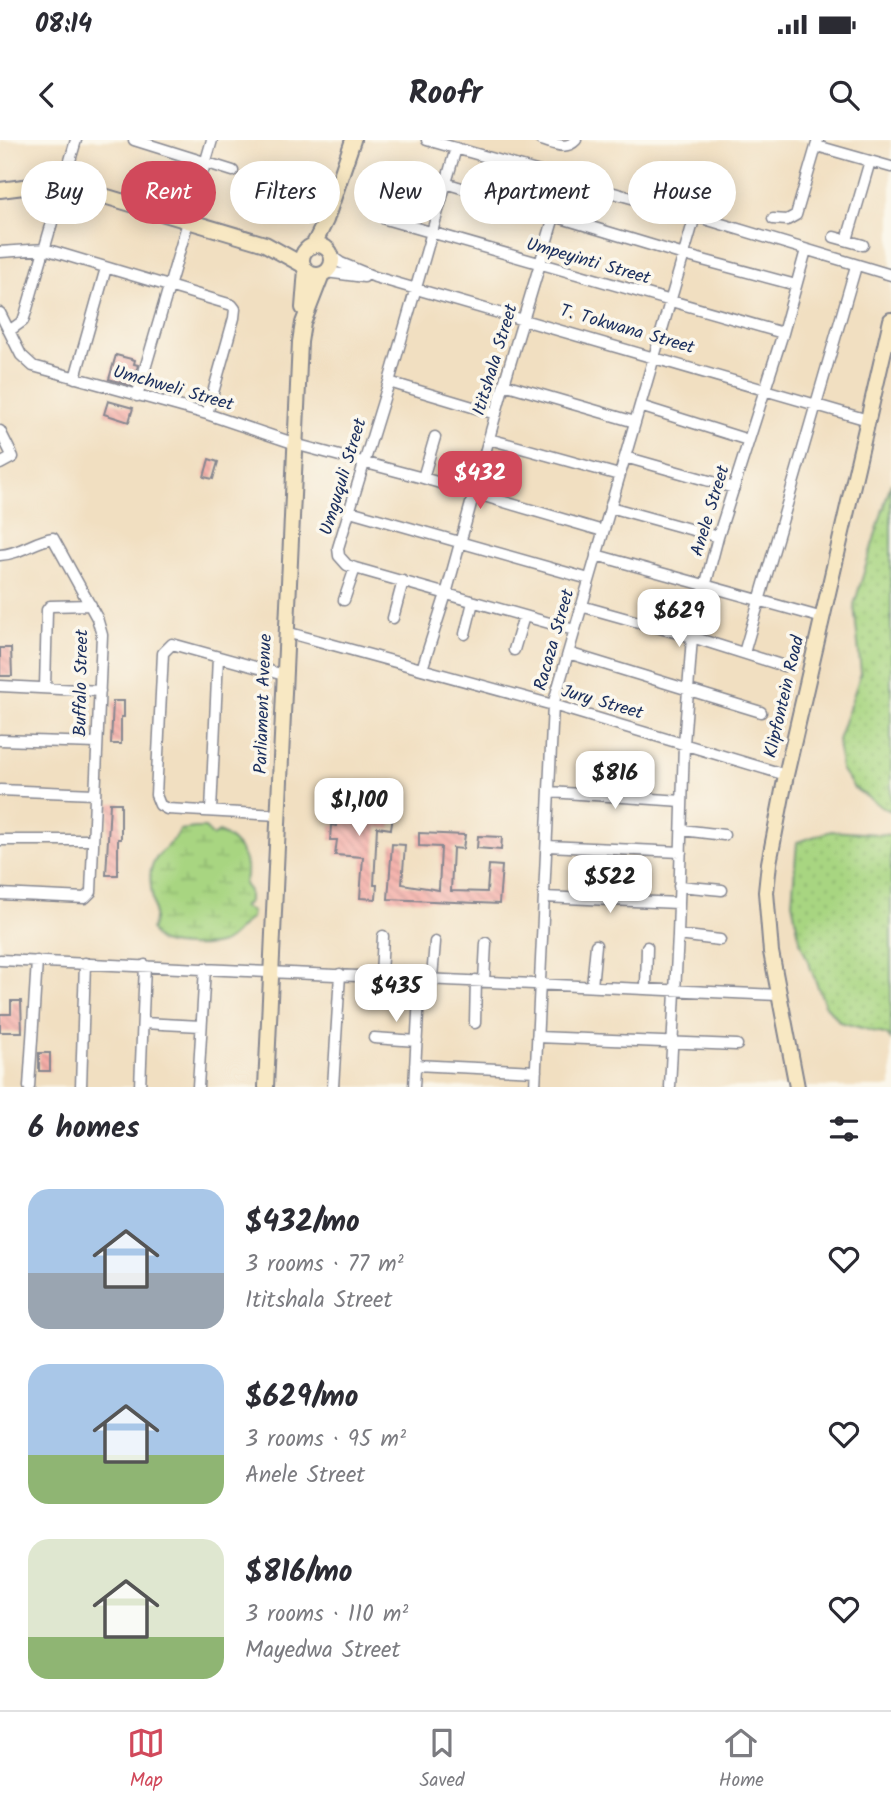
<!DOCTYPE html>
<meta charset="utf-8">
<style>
:root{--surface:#fff;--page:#f2f2f3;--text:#2b2b33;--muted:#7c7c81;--line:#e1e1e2;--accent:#d1495b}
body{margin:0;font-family:Kalam,sans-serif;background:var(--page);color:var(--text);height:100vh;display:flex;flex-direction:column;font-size:26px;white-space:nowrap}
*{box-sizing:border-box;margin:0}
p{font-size:23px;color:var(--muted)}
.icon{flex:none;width:38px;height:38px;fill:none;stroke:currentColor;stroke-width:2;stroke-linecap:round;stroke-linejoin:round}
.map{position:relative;height:947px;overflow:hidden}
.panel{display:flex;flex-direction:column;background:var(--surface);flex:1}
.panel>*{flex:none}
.guide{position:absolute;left:21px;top:21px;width:850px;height:63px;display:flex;gap:14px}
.price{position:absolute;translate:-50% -60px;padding:0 16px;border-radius:14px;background:#fff;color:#222;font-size:23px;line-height:46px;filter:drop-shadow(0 2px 4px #0008)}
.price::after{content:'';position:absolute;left:50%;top:42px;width:21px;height:16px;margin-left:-10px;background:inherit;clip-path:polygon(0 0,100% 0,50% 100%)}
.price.active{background:var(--accent);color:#fff}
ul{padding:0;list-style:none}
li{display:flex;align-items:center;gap:21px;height:175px;padding:0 28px}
li span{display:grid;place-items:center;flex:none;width:196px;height:140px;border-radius:21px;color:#555}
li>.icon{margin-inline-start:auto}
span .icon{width:84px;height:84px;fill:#fffc;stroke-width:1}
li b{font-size:30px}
h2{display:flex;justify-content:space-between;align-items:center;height:84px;padding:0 28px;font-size:30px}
.pill{padding:0 24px;border-radius:32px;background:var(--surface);box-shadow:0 4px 18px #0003;font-size:24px;line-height:63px}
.pill.active{background:var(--accent);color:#fff}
.status{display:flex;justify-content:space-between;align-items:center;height:49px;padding:0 35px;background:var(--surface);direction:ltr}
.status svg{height:19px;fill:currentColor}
header{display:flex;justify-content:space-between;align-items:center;height:91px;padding:0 28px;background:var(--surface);font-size:32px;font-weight:600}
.tab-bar{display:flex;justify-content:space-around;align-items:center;height:98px;border-top:2px solid var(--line);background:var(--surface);font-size:19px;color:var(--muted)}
.tab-bar a{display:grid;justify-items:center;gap:4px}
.tab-bar .active{color:var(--accent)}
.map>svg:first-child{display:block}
</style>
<div class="status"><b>08:14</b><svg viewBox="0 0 49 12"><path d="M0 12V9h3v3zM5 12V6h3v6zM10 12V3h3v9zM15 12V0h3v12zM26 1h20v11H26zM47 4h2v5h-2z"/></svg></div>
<header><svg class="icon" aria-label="back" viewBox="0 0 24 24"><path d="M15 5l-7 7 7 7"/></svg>Roofr<svg class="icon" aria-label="search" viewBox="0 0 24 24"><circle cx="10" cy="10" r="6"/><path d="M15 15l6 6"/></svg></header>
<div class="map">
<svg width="891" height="947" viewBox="0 0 891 947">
<defs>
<pattern id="grass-dots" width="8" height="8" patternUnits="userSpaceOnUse" patternTransform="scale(1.75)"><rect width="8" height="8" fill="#a8d581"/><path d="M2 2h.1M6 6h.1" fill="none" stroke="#90b772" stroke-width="1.8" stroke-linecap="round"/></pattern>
<pattern id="wetland-marsh" width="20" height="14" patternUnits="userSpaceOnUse" patternTransform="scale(1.75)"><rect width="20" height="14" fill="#a8d581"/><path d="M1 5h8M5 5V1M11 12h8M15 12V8" fill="none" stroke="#90b772"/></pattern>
<pattern id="building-back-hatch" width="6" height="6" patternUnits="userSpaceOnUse" patternTransform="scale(1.75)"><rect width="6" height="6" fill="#f4ada7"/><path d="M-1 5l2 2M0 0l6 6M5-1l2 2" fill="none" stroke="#d19592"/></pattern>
</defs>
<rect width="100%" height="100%" fill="#fbf7ec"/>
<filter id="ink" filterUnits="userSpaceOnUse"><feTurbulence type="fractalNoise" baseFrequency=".0143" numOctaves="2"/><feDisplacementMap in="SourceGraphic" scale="14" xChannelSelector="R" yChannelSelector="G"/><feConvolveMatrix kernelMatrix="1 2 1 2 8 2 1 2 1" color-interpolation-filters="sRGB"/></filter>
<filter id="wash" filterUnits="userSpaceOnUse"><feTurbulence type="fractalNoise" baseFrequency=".00686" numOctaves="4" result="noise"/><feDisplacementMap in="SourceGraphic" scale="28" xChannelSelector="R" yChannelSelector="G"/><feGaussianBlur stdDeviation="1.57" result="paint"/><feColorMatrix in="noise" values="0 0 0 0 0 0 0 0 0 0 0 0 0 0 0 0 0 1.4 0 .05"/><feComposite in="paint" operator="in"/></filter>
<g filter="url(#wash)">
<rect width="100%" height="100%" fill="#f1dfc1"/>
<path fill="url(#grass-dots)" stroke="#628270" stroke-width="2" d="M891,343V671L882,667L854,648L841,629L838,600L861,533L854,465Z
M831,691L891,695V900L887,895L840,882L825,865L800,801L792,762L797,702Z"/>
<path fill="url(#wetland-marsh)" stroke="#628270" stroke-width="2" d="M195,688H205L213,696L219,692C239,702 252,721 244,744L249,751V761L243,767L252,771L251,778C241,785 233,799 222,803C206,808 177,807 161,802C156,800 153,795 151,790C160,770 147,750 151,729C155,713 175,703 180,690Z"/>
<g id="blocks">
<path fill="url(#building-back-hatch)" d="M116,215L135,220L134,224L138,225L132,246L109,239Z
M108,261L133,268L129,282L104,274Z
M209,319L218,322L213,339L204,337Z
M0,508H11L12,536H0Z
M113,561H124V577H121V604H111Z
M339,655L363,657L362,673L393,676L391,689L377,687L374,745H377L376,759L360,758L363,717L335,715L337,700H330L331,685L337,686Z
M110,663H121V699H118V735H106Z
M419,693L465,695L463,709L453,708L451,751L487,752L489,725L502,726L499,764L388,759L392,704L405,705L402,744L439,750L441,707L419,706Z
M478,696L502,697L501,710L477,708Z
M11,861H21L22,892H0V874H11Z
M39,913H50V931H39Z"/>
</g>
</g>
<g filter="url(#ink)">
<use href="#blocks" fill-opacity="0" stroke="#868790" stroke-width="2"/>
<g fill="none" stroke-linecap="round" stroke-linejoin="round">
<g stroke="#868790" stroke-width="13">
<path id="street" d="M134,0L233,31
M427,0L695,76L891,135
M541,0C553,3 566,11 576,0
M817,6L891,27
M456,8L389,242L338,408L339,416L347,425L355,428L574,490
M405,31L684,115L796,145
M385,79L783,193
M773,79L787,80L796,75L818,0
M834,97L863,105
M847,100L870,21
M0,112L45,109L232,165L235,169L234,178L207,274
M331,116L341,123L375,137L868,280
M326,132L364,137
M0,173L21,215L33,226L207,274L302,306L423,338L603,391
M9,191L23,181L26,172L76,0
M75,238L106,128
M389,242L496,274
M504,244L635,282
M137,256L212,0
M640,266L748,300
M0,291L13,317L0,324
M489,299L619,335
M625,317L734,348
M423,338L435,297
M610,367L718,397
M350,371L589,439
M0,415C20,414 34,401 53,398L97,478L102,495L91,752L85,758L0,754
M596,415L823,478
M344,460L355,428
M581,466L692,497L784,526
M393,478L403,441
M286,492L553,565L786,635
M465,494L473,462
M514,510L524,476
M568,513L761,572
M744,513L856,126
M422,529L446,454L504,244L565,40
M0,546L100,551
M45,548L47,470L50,466L91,465
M0,600L97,603
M0,650L94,654
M550,652L682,661
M211,671L218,517
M279,675L167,669L160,665L156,655L163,513L172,504L284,535
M682,690L724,695
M0,700H93
M547,706L681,712
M679,746L722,750
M544,757L678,763
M678,795L720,800
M0,820L779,855
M381,836L383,796
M432,838L435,802
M484,841L486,803
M592,846L596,805
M646,848L647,807
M143,883L201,886
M475,883L476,840
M537,897L737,905
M374,898L417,901
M415,925L536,931
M29,947L37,821
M81,947L85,823
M140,947L145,825
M198,947L205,828
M333,947L340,834
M414,947L420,838
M535,947L553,565L695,76
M670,947L678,795L684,604L692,497L718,397L783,193L806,110"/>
</g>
<g stroke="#868790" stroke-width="18">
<path id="secondary" d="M0,50L47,44L84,50L265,104L303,125
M302 120a15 15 0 1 1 30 0a15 15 0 1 1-30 0Z
M313,106L326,80L353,0
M303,168L306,129
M266,947L300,202L303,183L322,134
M797,947L771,812L766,752L769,723L786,635L891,180"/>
</g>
<use href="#street" stroke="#fff" stroke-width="10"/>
<use href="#secondary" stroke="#f8e8c3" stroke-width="14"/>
</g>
</g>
<g text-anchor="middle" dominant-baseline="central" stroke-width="7" stroke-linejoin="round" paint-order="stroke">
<g font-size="18" fill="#1b2f5e" stroke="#fbf7ec">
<text transform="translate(588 122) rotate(16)">Umpeyinti Street</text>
<text transform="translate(627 190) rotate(16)">T. Tokwana Street</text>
<text transform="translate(496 220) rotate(-73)">Ititshala Street</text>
<text transform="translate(173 249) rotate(16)">Umchweli Street</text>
<text transform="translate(344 337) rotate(-73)">Umguquli Street</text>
<text transform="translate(711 371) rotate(-73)">Anele Street</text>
<text transform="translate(555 500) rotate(-74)">Racaza Street</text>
<text transform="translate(82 543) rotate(-89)">Buffalo Street</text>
<text transform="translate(785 557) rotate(-77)">Klipfontein Road</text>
<text transform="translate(602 563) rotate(16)">Jury Street</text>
<text transform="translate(264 564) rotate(-88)">Parliament Avenue</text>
</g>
</g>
</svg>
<b class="price active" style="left:480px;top:371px">$432</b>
<b class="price" style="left:679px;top:509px">$629</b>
<b class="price" style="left:615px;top:671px">$816</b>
<b class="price" style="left:359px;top:698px">$1,100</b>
<b class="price" style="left:610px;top:775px">$522</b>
<b class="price" style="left:396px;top:884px">$435</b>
<div class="guide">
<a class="pill">Buy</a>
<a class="pill active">Rent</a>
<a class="pill">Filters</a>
<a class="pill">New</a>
<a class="pill">Apartment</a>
<a class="pill">House</a>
</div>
</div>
<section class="panel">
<h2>6 homes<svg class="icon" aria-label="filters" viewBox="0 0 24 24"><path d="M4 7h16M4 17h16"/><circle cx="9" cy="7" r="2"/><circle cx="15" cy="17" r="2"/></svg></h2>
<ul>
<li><span style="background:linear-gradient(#a9c7e8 60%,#9aa5b1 0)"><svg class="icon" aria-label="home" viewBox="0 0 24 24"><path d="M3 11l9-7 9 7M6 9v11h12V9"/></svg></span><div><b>$432/mo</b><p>3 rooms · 77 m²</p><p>Ititshala Street</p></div><svg class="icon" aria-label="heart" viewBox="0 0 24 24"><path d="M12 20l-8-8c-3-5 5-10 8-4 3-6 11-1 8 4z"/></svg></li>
<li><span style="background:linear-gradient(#a9c7e8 65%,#8fb573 0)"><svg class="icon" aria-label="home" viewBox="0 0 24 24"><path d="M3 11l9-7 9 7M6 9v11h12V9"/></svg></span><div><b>$629/mo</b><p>3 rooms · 95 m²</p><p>Anele Street</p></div><svg class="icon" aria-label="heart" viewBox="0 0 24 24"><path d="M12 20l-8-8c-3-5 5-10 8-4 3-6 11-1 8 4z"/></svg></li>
<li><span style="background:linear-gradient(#dfe7d0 70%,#8fb573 0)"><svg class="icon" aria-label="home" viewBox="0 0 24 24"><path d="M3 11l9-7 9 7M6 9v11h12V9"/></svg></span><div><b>$816/mo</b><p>3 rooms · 110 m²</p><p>Mayedwa Street</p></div><svg class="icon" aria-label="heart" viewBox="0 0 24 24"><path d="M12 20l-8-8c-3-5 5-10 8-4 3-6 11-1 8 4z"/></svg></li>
</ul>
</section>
<nav class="tab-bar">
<a class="active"><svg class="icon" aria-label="map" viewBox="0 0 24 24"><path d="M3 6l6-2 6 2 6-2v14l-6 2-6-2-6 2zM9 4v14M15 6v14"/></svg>Map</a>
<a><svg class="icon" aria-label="saved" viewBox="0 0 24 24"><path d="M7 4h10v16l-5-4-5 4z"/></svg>Saved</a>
<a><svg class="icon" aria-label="home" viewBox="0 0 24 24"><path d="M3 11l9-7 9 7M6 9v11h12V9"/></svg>Home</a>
</nav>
